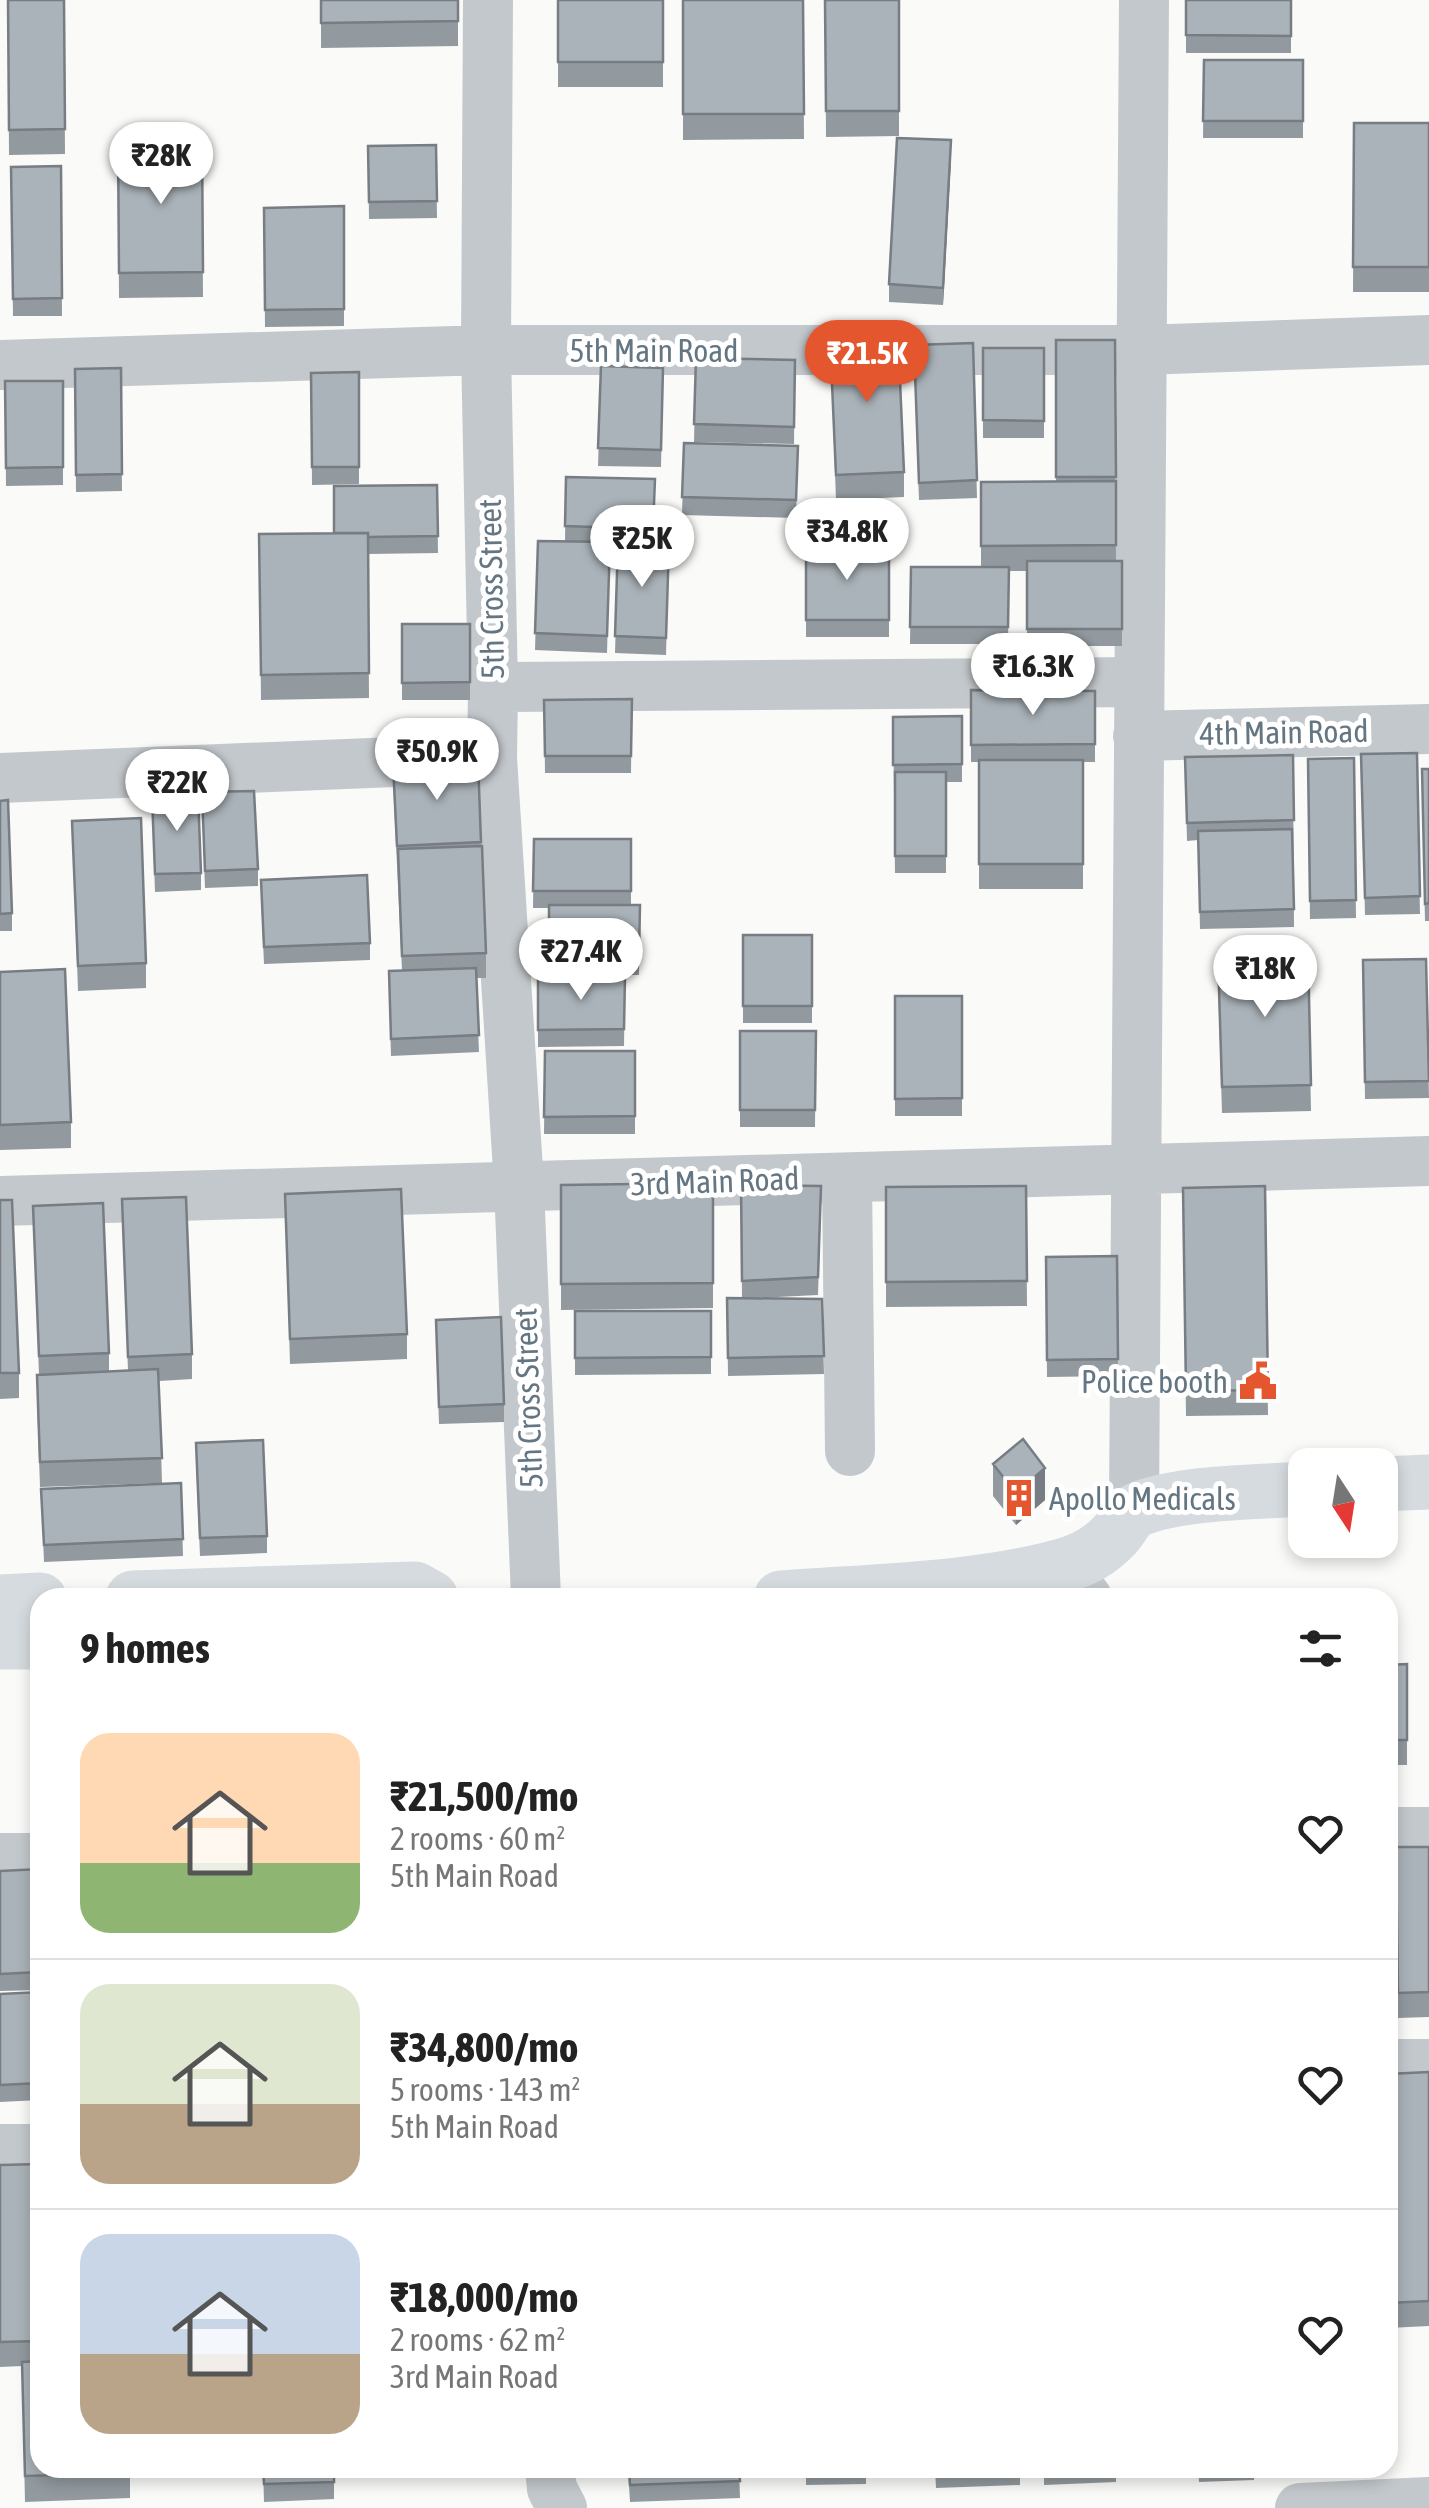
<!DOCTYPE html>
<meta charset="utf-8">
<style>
:root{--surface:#fff;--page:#f2f2f2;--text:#222;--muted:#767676;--line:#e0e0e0;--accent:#e4572e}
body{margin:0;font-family:"Asap Condensed",sans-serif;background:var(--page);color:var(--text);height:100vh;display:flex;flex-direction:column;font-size:38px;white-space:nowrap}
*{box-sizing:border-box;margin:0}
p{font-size:32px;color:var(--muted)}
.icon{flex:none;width:55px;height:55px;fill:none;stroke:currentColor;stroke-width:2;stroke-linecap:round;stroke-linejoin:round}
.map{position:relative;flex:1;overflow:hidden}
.sheet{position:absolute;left:30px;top:1588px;width:1368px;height:890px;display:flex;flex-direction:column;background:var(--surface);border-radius:30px;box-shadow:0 5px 15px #0003}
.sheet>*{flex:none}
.needle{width:65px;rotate:168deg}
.buttons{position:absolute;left:1288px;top:1448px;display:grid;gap:20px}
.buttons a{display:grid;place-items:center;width:110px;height:110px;border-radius:20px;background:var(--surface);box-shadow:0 5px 15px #0003;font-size:50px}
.price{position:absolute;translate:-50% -85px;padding:0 22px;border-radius:35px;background:#fff;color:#222;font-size:32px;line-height:65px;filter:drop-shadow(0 2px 5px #0008)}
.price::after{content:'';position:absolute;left:50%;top:60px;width:30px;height:22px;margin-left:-15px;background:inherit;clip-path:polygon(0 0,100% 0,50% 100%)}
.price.active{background:var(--accent);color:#fff}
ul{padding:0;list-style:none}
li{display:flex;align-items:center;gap:30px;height:250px;padding:0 50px}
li+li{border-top:2px solid var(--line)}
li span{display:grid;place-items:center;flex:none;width:280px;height:200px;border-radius:30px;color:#555}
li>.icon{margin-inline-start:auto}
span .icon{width:120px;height:120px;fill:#fffc;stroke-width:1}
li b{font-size:42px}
h2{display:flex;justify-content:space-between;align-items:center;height:120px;padding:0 50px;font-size:42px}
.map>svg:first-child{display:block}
</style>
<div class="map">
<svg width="1429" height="2508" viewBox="0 0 1429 2508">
<rect width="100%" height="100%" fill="#fafaf8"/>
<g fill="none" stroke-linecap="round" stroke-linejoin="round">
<path stroke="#c3c8cc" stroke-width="50" d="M488,0L486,350L493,687L492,758L519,1186L536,1598
M0,365L486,350H1141L1429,340
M493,687L1139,682
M1138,736L1429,729
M0,778L492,758
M847,1178L850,1451
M0,1201L1429,1161
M1134,1510L1144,0
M1062,1566L1087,1598
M1388,1832H1429
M0,1858H40
M1388,2064H1429
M0,2149H40
M550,2468L552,2489L562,2508
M1300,2508L1429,2502"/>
<path stroke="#d6dbdf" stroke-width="55" d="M1380,1484L1429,1482
M133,1598L415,1589L431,1598
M781,1598C871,1591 976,1590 1062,1566C1081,1561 1100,1551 1114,1536C1122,1528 1128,1513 1139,1509C1182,1492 1257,1492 1305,1489
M0,1602L40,1600
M0,1642H40"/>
</g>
<path fill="#929a9f" d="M8,0H64L65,154L9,155Z
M321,0H458V46L321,48Z
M558,0H663V87H558Z
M683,0H803L804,139L683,140Z
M825,0H899V136L826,137Z
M1186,0H1291V53H1186Z
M1204,60H1303V138H1203Z
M1354,123H1429V292H1353Z
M202,141L203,297L119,298L118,142Z
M436,145L437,218L369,219L368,146Z
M951,158L943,305L889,302V284Z
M61,166L62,316H13L11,167Z
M344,206V326L265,327L264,208Z
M830,338L904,472V497L836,500Z
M1056,340H1115L1116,561H1122V646H1027V571H1009L1008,644H910L911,567H981V482H1056Z
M973,343L977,498L919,500L914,363Z
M983,348H1044V438H983Z
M696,358L795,360L794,444L694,442Z
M601,366L663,368L661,467L598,466Z
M121,368L122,491L76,492L75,369Z
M359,372V484L312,485L311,373Z
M5,381H63V485L6,486Z
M684,443L798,446L796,518L682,515Z
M566,477L655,479L653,543L669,544L666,655L615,653L618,545H610L607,653L535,650L538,541H565Z
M437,485L438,553L368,554L369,698L261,700L259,534L334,533Z
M806,545L889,546V637H806Z
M402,624H470V700H402Z
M971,690L1095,691V762H1083V889H979V762H971Z
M632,699L631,773H545L544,700Z
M962,716V782H946V873H895L893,717Z
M1417,753L1420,914L1365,915L1361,754Z
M1293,755L1294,927L1200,929L1198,840L1187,841L1185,757Z
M1354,758L1356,918L1310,919L1308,759Z
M478,760L486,953V978H476L479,1052L391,1056L389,988L402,970L393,781Z
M1429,769V921H1425L1422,786Z
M0,801L12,913V931H0Z
M202,810L258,869V886L205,888Z
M152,813L201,873V890L155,892Z
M72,821L146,963V988L78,991Z
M534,839H631V905H640L639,975H549V908H533Z
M261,897L370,943V960L264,964Z
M743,935H812V1023H743Z
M1308,953L1311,1111L1222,1113L1218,981Z
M1426,959L1429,1098L1365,1099L1363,960Z
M0,972L71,1122V1148L0,1150Z
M538,977H625L624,1046L538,1047Z
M895,996H962V1116H895Z
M740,1031H816L815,1127H740Z
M545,1051H635V1134H544Z
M713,1183V1308L561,1310V1185Z
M741,1185L821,1203L818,1295L755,1298L822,1299L824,1374L728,1376L727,1298H742Z
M1026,1186L1027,1306L886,1307V1187Z
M1265,1186L1268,1415L1186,1416L1183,1188Z
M285,1194L407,1334V1359L290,1364Z
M122,1199L192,1354V1379L159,1381L162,1483L40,1487L37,1400V1375H39L33,1206L109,1353V1372L128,1371Z
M0,1200L19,1373V1398L0,1399Z
M1117,1256L1118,1376L1047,1377L1046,1257Z
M575,1311H711V1374L575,1375Z
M436,1337L504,1404V1422L439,1424Z
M196,1461L267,1536V1553L200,1556Z
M993,1464L1045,1500L1016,1525L993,1496Z
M181,1483L183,1556L44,1562L41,1489Z
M1407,1664V1765H1388V1665Z
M1396,1847H1429V2017L1398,2018Z
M40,1869V1990L0,1991V1871Z
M40,1992V2100L0,2102V1994Z
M1429,2072V2326L1388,2328V2074Z
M40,2164V2468L130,2473V2498L25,2502L22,2366L0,2367V2165Z
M263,2468H334V2499L264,2502Z
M628,2468H739L740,2498L630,2502Z
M806,2468H866V2484L806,2485Z
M935,2468H1020V2485L936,2488Z
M1044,2468H1116V2482L1044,2485Z
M1135,2468H1181V2473L1135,2474Z
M1198,2468H1254V2480L1199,2482Z"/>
<path fill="#777d82" d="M951,140V158L943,305V288Z
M1045,1468V1500L1016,1525V1493Z"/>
<path fill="#aab3b9" stroke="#777d82" stroke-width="2.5" d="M8,0H64L65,129L9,130Z
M321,0H458V21L321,23Z
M558,0H663V62H558Z
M683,0H803L804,114H683Z
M825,0H899V111H826Z
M1186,0H1291V36L1186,35Z
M1204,60H1303V121H1203Z
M1354,123H1429V267H1353Z
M897,138L951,140L943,288L889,284Z
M202,141L203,272L119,273L118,142Z
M436,145L437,201L369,202L368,146Z
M61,166L62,298L13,299L11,167Z
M344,206V309L265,310L264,208Z
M898,335L904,472L836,475L830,338Z
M1056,340H1115L1116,477H1056Z
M973,343L977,480L919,483L914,345Z
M983,348H1044V421L983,420Z
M696,358L795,360L794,427L694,424Z
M601,366L663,368L661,450L598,448Z
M121,368L122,474L76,475L75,369Z
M359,372V467H312L311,373Z
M5,381H63V467L6,468Z
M684,443L798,446L796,500L682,497Z
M566,477L655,479L653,529L565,526Z
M1116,481V545L981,546V482Z
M437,485L438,536L368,537V533H334V486Z
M368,533L369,673L261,675L259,534Z
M538,541L610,542L607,636L535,633Z
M618,542L669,544L666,638L615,636Z
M806,545L889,546V620H806Z
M1027,561H1122V629H1027Z
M911,567H1009L1008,627H910Z
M402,624H470V682L402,683Z
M971,690L1095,691V744L971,745Z
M632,699L631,756H545L544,700Z
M962,716V764L893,765V717Z
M1417,753L1420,896L1365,898L1361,754Z
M1293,755L1294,820L1187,823L1185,757Z
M1354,758L1356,900L1310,901L1308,759Z
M478,760L481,842L397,846L393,763Z
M979,760H1083V864H979Z
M1422,769H1429V903L1425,904Z
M895,772H946V856H895Z
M254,791L258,869L205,871L202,792Z
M198,794L201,873L155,874L152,796Z
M8,800L12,913L0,914V801Z
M141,818L146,963L78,966L72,821Z
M1292,829L1294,909L1200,912L1198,831Z
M534,839H631V891H533Z
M482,846L486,953L402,956L398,849Z
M367,875L370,943L264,947L261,880Z
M549,905H640L639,957H549Z
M743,935H812V1006H743Z
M1308,953L1311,1085L1222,1087L1218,956Z
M1426,959L1429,1081L1365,1082L1363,960Z
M476,968L479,1035L391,1039L389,971Z
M65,969L71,1122L0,1125V972Z
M538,977H625L624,1029L538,1030Z
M895,996H962V1098L895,1099Z
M740,1031H816L815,1110H740Z
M545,1051H635V1116L544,1117Z
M713,1183V1283L561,1284V1185Z
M741,1185L821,1186L818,1277L742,1281Z
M1026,1186L1027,1281L886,1282V1187Z
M1265,1186L1268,1390L1186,1391L1183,1188Z
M401,1189L407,1334L290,1339L285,1194Z
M186,1197L192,1354L128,1357L122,1199Z
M0,1200H12L19,1373H0Z
M103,1203L109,1353L39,1356L33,1206Z
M1117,1256L1118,1359L1047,1360L1046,1257Z
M727,1298L822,1299L824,1356L728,1358Z
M575,1311H711V1357L575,1358Z
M501,1317L504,1404L439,1407L436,1320Z
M158,1369L162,1458L40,1462L37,1375Z
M1023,1439L1045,1468L1016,1493L993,1464Z
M263,1440L267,1536L200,1538L196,1443Z
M181,1483L183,1539L44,1545L41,1489Z
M1407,1664V1740H1388V1665Z
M1396,1847H1429V1992L1398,1993Z
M40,1869V1972L0,1974V1871Z
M40,1992V2083L0,2085V1994Z
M1429,2072V2301L1388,2303V2074Z
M40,2164V2341L0,2342V2165Z
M40,2361V2468H130V2473L25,2476L22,2362Z
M263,2468H334V2482L264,2484Z
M629,2468H739L740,2481L630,2485Z"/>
<defs>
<g id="civic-bare" transform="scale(3)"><path d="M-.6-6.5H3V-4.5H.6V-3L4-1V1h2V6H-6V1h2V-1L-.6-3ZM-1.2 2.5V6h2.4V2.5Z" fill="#e4572e" stroke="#fff" stroke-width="2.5" paint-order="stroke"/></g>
<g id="building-bare" transform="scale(3)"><path d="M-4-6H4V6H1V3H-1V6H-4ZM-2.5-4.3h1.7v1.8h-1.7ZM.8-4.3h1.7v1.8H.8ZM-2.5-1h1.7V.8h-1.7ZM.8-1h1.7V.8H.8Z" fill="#e4572e" stroke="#fff" stroke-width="2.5" paint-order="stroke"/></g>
</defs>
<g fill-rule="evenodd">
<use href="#civic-bare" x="1258" y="1381"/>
<use href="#building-bare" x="1019" y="1498"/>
</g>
<g text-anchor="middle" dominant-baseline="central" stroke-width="10" stroke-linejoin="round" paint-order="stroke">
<g font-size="32" fill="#657683" stroke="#fff">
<text x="654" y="350">5th Main Road</text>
<text transform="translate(491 589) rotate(-91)">5th Cross Street</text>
<text transform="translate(1284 732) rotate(-1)">4th Main Road</text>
<text transform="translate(715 1181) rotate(-2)">3rd Main Road</text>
<text transform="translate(528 1398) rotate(-92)">5th Cross Street</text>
</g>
<g font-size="32" fill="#657683" stroke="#fff" text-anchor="end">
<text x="1228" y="1381">Police booth</text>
<text x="1049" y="1498" text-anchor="start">Apollo Medicals</text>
</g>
</g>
</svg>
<div class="buttons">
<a><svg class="needle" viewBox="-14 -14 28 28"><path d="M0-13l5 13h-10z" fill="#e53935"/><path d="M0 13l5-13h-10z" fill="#767676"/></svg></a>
</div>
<b class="price" style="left:161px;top:207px">₹28K</b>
<b class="price active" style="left:867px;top:405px">₹21.5K</b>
<b class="price" style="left:847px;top:583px">₹34.8K</b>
<b class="price" style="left:642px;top:590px">₹25K</b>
<b class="price" style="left:1033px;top:718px">₹16.3K</b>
<b class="price" style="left:437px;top:803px">₹50.9K</b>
<b class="price" style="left:177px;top:834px">₹22K</b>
<b class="price" style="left:581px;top:1003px">₹27.4K</b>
<b class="price" style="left:1265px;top:1020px">₹18K</b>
<section class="sheet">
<h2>9 homes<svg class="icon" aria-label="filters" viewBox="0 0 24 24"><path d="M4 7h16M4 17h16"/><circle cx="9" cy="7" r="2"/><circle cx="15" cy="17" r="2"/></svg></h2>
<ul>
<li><span style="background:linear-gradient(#ffd9b3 65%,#8fb573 0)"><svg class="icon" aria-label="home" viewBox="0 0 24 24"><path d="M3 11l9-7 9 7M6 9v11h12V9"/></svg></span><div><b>₹21,500/mo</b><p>2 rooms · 60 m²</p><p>5th Main Road</p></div><svg class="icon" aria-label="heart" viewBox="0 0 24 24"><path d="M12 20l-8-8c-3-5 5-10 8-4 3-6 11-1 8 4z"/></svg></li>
<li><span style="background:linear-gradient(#dfe7d0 60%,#b9a48a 0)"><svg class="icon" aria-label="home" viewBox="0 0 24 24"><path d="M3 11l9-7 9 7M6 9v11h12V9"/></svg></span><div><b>₹34,800/mo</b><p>5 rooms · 143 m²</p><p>5th Main Road</p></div><svg class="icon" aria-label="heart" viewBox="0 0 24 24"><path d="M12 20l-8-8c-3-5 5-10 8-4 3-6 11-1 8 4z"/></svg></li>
<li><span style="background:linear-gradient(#c9d6e8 60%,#b9a48a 0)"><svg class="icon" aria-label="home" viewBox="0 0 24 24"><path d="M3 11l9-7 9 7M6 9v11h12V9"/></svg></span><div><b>₹18,000/mo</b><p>2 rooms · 62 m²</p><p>3rd Main Road</p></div><svg class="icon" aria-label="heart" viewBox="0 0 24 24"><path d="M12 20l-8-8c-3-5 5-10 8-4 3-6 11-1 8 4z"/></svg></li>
</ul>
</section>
</div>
